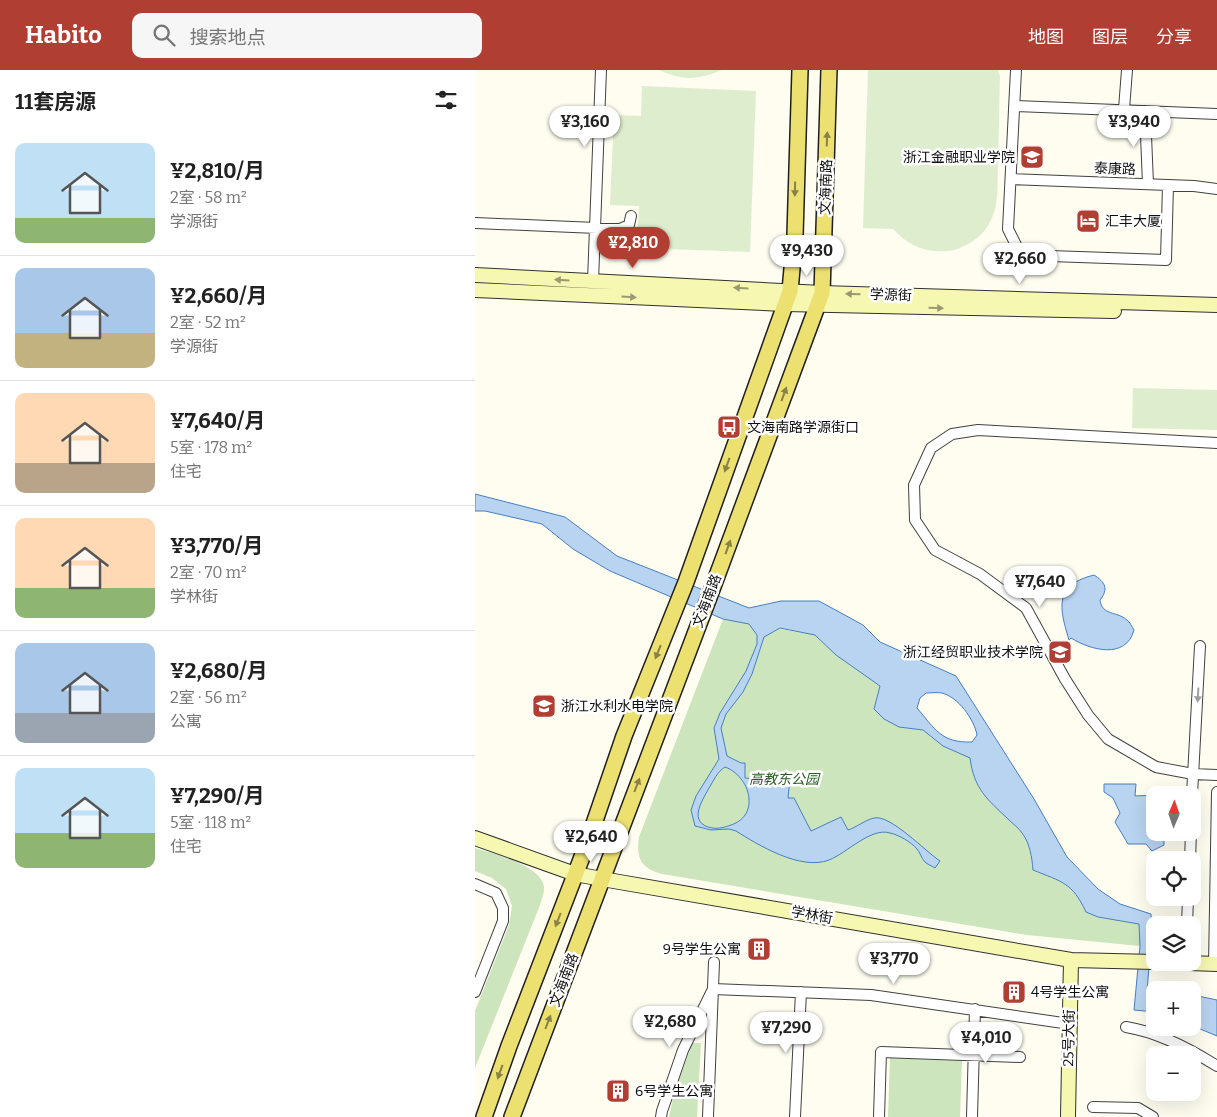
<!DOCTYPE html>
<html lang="zh">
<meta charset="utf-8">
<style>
:root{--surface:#fff;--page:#f6f6f6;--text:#222;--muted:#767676;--line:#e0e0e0;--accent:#b13e32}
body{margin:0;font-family:Bitter,"Noto Sans SC",serif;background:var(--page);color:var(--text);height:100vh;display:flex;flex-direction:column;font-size:19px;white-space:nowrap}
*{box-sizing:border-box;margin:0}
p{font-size:16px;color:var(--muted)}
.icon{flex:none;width:28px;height:28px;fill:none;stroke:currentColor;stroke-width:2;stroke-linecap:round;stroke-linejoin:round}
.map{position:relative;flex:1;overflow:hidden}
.sheet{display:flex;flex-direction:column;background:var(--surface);width:475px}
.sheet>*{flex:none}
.needle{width:32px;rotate:2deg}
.controls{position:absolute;left:671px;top:716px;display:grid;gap:10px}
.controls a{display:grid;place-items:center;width:55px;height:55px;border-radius:10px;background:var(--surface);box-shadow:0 5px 20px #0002;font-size:25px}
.price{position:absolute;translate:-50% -42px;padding:0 11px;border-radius:18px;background:#fff;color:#222;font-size:16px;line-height:32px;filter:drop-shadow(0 1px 2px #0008)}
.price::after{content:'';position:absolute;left:50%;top:30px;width:15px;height:11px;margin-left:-8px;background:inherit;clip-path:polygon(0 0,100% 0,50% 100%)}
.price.current{background:var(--accent);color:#fff}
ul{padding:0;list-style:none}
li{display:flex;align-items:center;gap:15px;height:125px;padding:0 15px}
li+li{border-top:1px solid var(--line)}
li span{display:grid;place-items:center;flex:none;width:140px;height:100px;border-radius:10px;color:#555}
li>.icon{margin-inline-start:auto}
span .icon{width:60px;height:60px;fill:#fffc;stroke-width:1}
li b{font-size:21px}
h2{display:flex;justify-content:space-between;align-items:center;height:60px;padding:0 15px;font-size:21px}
header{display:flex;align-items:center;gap:30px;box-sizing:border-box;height:70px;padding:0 25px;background:var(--accent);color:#fff}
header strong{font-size:24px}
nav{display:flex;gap:28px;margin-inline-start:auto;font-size:18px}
.search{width:350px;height:45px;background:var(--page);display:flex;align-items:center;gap:12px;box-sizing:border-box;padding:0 18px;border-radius:10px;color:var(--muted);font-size:19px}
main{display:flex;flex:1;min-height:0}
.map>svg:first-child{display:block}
</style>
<header>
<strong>Habito</strong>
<div class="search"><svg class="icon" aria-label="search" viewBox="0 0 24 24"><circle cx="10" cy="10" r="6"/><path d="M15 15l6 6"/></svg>搜索地点</div>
<nav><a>地图</a><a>图层</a><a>分享</a></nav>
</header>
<main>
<section class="sheet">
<h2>11套房源<svg class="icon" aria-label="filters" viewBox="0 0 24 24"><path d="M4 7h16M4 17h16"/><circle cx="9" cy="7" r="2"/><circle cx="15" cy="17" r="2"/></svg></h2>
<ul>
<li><span style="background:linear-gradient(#bfe0f5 75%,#8fb573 0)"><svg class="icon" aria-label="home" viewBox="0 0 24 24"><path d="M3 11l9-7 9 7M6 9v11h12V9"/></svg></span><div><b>¥2,810/月</b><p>2室 · 58 m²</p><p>学源街</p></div></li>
<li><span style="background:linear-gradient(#a9c7e8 65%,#c2b280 0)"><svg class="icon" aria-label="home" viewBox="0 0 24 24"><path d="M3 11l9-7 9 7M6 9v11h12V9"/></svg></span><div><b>¥2,660/月</b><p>2室 · 52 m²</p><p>学源街</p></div></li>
<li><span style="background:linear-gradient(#ffd9b3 70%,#b9a48a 0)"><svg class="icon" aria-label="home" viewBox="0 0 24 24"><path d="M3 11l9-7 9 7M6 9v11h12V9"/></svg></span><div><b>¥7,640/月</b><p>5室 · 178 m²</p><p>住宅</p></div></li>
<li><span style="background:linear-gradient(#ffd9b3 70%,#8fb573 0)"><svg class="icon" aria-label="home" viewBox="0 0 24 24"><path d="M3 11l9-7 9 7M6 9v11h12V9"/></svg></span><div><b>¥3,770/月</b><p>2室 · 70 m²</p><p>学林街</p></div></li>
<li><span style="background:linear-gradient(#a9c7e8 70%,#9aa5b1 0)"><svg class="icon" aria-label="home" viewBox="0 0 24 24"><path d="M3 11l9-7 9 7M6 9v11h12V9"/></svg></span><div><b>¥2,680/月</b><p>2室 · 56 m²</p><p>公寓</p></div></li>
<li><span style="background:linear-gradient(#bfe0f5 65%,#8fb573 0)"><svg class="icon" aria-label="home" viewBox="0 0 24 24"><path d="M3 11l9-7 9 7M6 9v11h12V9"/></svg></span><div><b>¥7,290/月</b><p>5室 · 118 m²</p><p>住宅</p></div></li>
</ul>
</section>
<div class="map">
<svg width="742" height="1047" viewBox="0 0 742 1047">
<rect width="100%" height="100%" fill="#fefdf0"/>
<path fill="#cce5bc" d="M248,549L340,565L361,585L405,616L399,639L424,657L448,660L468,676L496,688C499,720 512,728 533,749C538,754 544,758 547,763C555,773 557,788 559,800C587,812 597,812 611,842L623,847L664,854L665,876L552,865L187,804C166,798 161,789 164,767Z
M0,778C17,783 62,795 68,813C71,820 67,828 65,835L0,998V941L34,855L37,836L31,819L17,808L0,801Z
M217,973H226L222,1047H194L199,1024Z
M415,988L487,991L485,1047H413Z"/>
<path fill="#deedcd" d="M184,0H247C222,10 209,11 184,0Z
M393,0H523L525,7C524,35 524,63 523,92C522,111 525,134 515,152C508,167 488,180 472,181C449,183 433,175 418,159L388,158Z
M167,16L281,21L275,182L162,178L164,136L135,135L139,45L166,46Z
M658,318L742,320V360L657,358Z"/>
<path fill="#b9d4f1" stroke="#467fc1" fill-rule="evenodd" d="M0,424L90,447L142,486L274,538L306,531H344L388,555L405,572L481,606L559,729L592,787L623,819L645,834L676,844L677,861L672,921L680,923V942L659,940L665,876L664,854L623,847L611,842C597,812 587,812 558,800C557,788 555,773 547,763C544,758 538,754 533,749C512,729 499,719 495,688L468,676L448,660L424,657L409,649L399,639L405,616L361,585L340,565L305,558L289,567L277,604L268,622L251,644L246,658L252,686L266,693H270V708L293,710V706L315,709L313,728H319L336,761L366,747L373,760C382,757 390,750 399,748C415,744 451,782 465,791L460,798C457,796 452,794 450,792C446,788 445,782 442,779C436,772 424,765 415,763C396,757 372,783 354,790C326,801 283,775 261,761L254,759L236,760L220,756L216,740L221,726L244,689L239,658L245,643L271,601L282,574V565L274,554L248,549L135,501L98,479L67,454L10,441H0ZM451,623C456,623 462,622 467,623C483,627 499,649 502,665L497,672C466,673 460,659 442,638L445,628ZM250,697C275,706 286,745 256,755C250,757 244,759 237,758C212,753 227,731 234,718C239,710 242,702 250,697Z
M619,505C630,512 634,519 625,530C627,546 642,541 652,550C655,552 657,557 659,560C651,590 615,580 596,568L594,570C584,537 579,515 619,505Z
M629,714H661L660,726L680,725V737L678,739L680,745V762L689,763V775L677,781L671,774H653L640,752L645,743L638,728L629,722Z
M718,925L742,930V966L718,956Z"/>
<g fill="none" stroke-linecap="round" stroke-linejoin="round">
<g stroke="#414141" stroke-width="12">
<path id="street" d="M541,0L533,159L546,185L691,190L693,115
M540,36L742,44
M649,39L652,0
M670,41L673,114
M536,109L719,116L742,119
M0,153L145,159L154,155L156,146
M118,211L126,0
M742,373L503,360L477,364L456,378L439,415L440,450L460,480L505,504L551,538L590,609L613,645L633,669L681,697L718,704L742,705
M717,725L725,576
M715,790L716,762
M0,814L21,823L28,838V851L0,922
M712,855L713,828
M739,894L742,722
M651,957C683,962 715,979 742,996
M618,1037L663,1038L678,1047
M186,1047L187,1041L208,980L238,919L396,925L595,954
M233,1047L239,892
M320,1047L326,922
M404,1047L406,982L545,987
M497,1047L500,939"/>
</g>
<g stroke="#303030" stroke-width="16">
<path id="secondary" d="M0,205L347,223L742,235
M0,220L310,234L639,241
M0,768L100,804L127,809L596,890L680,892
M685,892L742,894
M593,1047L596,890"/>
</g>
<g stroke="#1f1f1f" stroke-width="18">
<path id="primary" d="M9,1047L34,976L112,774L149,666L211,512L315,221L320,165L325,0
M37,1047L236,522L347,223L354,0"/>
</g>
<use href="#street" stroke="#fff" stroke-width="10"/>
<use href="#secondary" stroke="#f6f8b1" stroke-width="14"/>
<use href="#primary" stroke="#ece071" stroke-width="15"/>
</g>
<defs><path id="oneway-solid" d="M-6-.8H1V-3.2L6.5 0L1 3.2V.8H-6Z" transform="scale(1.25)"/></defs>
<g fill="#888244">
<use href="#oneway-solid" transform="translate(352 69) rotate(-88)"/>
<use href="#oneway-solid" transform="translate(320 119) rotate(91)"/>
<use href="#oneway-solid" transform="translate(309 324) rotate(-70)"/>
<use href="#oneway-solid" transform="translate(252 395) rotate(110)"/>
<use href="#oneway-solid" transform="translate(253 477) rotate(-70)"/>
<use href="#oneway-solid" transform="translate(183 582) rotate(112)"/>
<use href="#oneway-solid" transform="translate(162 715) rotate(-69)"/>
<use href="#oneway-solid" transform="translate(83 850) rotate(111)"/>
<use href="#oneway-solid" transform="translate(73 952) rotate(-69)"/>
<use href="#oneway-solid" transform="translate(25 1002) rotate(110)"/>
</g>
<g fill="#999a70">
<use href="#oneway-solid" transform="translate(87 210) rotate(-177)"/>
<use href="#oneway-solid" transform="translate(266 218) rotate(-177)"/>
<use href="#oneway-solid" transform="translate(378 224) rotate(-178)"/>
<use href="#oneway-solid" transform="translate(154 227) rotate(3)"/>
<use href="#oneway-solid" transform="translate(461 238) rotate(1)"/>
</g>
<use fill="#9f9f9f" href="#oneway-solid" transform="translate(723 625) rotate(93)"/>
<defs>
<g id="university-square" transform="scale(1.25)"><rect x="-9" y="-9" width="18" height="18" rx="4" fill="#b13e32" stroke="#fff"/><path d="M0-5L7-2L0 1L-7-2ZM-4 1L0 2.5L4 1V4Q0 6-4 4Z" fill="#fff"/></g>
<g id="hotel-square" transform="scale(1.25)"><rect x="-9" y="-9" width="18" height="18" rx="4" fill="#b13e32" stroke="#fff"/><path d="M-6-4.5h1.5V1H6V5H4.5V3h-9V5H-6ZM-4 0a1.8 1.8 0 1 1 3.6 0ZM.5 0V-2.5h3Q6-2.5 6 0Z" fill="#fff"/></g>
<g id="bus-square" transform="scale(1.25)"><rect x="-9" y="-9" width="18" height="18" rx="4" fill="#b13e32" stroke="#fff"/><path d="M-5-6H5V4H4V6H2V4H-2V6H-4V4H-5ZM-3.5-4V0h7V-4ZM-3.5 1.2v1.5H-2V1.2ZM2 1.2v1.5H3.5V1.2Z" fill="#fff"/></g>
<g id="building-square" transform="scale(1.25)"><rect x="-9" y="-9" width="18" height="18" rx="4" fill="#b13e32" stroke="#fff"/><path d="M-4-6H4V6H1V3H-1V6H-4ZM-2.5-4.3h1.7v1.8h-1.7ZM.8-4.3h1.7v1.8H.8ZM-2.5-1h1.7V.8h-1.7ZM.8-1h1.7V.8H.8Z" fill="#fff"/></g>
</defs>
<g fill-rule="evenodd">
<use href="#university-square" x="557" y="87"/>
<use href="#hotel-square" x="613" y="151"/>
<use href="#bus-square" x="254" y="357"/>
<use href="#university-square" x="585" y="582"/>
<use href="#university-square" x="69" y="636"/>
<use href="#building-square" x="284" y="879"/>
<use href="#building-square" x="539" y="922"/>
<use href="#building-square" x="143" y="1021"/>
</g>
<g text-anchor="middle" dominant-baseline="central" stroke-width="5" stroke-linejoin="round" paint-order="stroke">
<g font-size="14" fill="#0e0e0e" stroke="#fff" text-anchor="start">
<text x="540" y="87" text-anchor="end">浙江金融职业学院</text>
<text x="630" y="151">汇丰大厦</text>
<text x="272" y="357">文海南路学源街口</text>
<text x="568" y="582" text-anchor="end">浙江经贸职业技术学院</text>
<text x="86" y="636">浙江水利水电学院</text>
<text x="266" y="879" text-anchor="end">9号学生公寓</text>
<text x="556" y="922">4号学生公寓</text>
<text x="160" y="1021">6号学生公寓</text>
</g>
<g font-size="14" fill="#0e0e0e" stroke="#fff">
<text transform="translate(640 99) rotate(2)">泰康路</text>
<text transform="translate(351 117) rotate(-88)">文海南路</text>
<text transform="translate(416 225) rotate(2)">学源街</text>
<text transform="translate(232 531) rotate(-69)">文海南路</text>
<text transform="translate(337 845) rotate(10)">学林街</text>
<text transform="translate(89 910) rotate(-69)">文海南路</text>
<text transform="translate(594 968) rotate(-89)">25号大街</text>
</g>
<g font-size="14" font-style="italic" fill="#286024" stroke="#fff">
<text x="309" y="709">高教东公园</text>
</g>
</g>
</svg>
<div class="controls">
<a><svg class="needle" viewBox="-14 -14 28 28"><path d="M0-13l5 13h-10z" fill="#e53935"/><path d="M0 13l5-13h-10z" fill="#767676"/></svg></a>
<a><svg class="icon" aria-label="locate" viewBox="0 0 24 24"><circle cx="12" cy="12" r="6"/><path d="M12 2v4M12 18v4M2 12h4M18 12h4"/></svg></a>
<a><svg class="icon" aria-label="layers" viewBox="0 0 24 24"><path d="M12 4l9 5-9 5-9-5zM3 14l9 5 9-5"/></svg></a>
<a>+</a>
<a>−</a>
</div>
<b class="price" style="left:110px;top:78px">¥3,160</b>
<b class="price" style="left:659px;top:78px">¥3,940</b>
<b class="price current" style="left:158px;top:199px">¥2,810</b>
<b class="price" style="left:332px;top:207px">¥9,430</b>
<b class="price" style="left:545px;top:215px">¥2,660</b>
<b class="price" style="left:565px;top:538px">¥7,640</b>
<b class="price" style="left:116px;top:793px">¥2,640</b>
<b class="price" style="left:419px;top:915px">¥3,770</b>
<b class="price" style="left:195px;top:978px">¥2,680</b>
<b class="price" style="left:311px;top:984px">¥7,290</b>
<b class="price" style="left:511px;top:994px">¥4,010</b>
</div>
</main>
